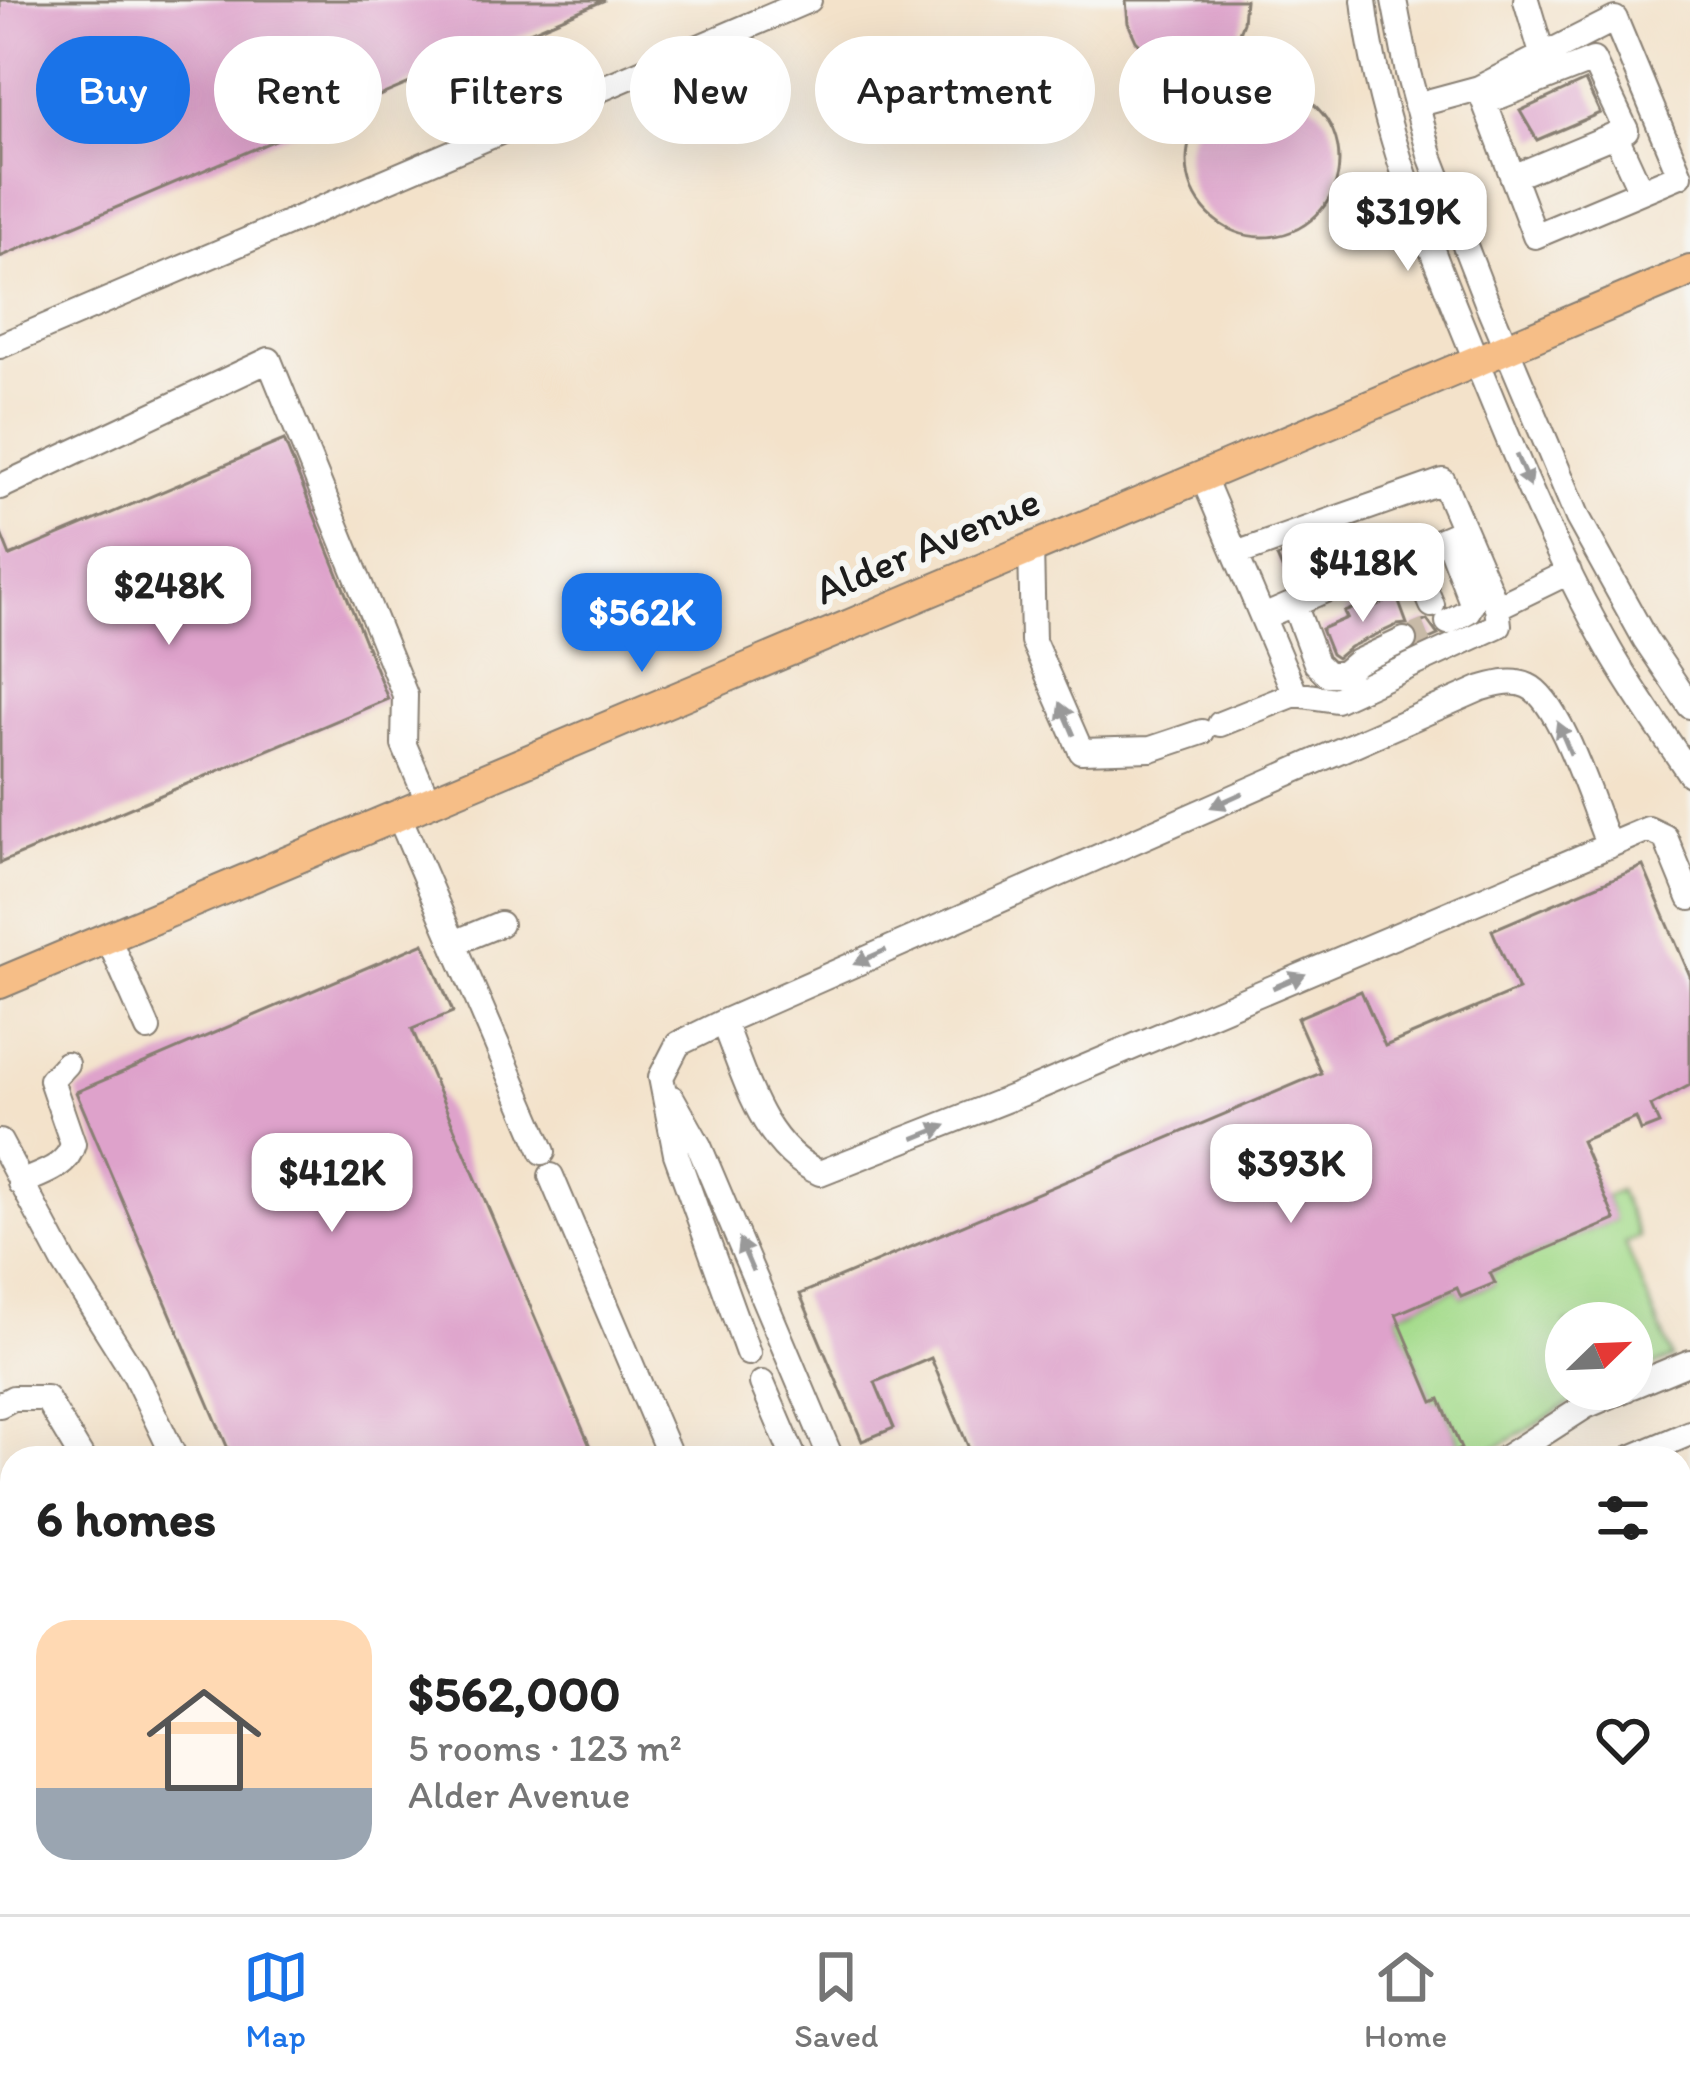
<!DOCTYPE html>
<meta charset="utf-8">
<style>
:root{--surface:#fff;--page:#f2f2f2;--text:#222;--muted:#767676;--line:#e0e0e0;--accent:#1a73e8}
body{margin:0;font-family:Itim,sans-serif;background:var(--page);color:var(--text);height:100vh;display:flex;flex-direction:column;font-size:45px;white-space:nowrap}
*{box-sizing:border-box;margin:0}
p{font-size:39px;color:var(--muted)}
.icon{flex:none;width:66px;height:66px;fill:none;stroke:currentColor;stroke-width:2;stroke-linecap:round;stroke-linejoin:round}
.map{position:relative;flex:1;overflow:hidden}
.side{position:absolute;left:0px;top:1446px;width:1692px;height:468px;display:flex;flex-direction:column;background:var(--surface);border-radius:36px 36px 0 0;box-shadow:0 12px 48px #0002}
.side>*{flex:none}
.hud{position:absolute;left:36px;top:36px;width:1620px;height:108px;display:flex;gap:24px}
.needle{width:78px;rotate:67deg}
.buttons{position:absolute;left:1545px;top:1302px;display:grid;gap:24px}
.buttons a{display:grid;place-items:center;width:108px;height:108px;border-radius:50%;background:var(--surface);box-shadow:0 12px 48px #0002;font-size:60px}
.price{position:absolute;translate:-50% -102px;padding:0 27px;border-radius:24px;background:#fff;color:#222;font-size:39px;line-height:78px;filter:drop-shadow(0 3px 6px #0008)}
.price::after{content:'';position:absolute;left:50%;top:72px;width:36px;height:27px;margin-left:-18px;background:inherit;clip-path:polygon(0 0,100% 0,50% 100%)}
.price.current{background:var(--accent);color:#fff}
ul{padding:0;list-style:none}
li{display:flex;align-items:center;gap:36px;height:300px;padding:0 36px}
li span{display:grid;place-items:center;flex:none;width:336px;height:240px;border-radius:36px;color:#555}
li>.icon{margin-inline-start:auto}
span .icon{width:144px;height:144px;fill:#fffc;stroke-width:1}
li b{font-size:51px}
h2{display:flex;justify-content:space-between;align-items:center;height:144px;padding:0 36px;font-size:51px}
.chip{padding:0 42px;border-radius:54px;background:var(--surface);box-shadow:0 12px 48px #0002;font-size:42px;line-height:108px}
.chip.current{background:var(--accent);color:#fff}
.tab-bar{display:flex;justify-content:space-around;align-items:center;height:168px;border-top:3px solid var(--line);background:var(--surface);font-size:33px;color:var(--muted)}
.tab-bar a{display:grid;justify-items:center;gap:6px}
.tab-bar .current{color:var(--accent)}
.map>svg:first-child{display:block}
</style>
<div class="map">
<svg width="1690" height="1914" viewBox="0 0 1690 1914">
<rect width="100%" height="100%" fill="#f6f6f2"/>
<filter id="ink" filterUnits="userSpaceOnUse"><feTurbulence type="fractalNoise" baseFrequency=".00833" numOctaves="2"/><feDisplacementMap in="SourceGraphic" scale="24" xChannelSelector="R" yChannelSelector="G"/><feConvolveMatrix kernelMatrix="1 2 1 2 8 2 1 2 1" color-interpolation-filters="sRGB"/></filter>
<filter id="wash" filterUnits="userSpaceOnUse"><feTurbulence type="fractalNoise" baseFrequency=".004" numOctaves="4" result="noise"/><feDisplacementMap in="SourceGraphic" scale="48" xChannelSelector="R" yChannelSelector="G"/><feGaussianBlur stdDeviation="2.7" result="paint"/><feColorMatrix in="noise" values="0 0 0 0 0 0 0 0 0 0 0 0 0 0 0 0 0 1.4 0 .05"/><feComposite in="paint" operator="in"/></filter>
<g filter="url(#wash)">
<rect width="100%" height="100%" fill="#f3e2ca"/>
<path fill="#a6dc8d" stroke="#617c54" stroke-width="3" d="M1619,1190L1639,1237L1625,1243L1672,1358L1632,1375V1323H1566V1389H1598C1559,1405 1500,1453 1467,1458L1440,1400L1433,1402L1396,1314L1457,1288L1462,1297L1494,1284L1490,1273L1614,1220L1605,1197Z"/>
<g id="blocks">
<path fill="#dea2cb" d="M0,0H605L0,257Z
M1126,0H1245L1243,22L1236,40L1223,54L1206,64L1187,67L1167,64L1150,55L1136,41L1128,23Z
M1585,81L1600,113L1537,140L1520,111Z
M1187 161a76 76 0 1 1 152 0a76 76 0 1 1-152 0Z
M284,440L388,699L0,863V531L10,556Z
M1347,532L1358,558L1290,587L1277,557Z
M1397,597L1407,624L1397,625L1350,647L1337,658L1331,654L1321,629L1347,618L1344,612L1364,604L1367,609Z
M1427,620L1438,635L1420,643L1413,626Z
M1643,866L1690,976V1085L1651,1106L1659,1124L1641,1131L1636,1118L1581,1141L1615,1220L1490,1273L1495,1283L1461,1297L1457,1288L1396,1314L1433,1402L1440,1399L1461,1449L1440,1458H973L931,1358L875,1382L894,1428L862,1441L800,1294L1321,1073L1297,1018L1361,991L1385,1046L1518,990L1492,930Z
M424,943L453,1012L412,1029L595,1458H232L76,1092Z"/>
</g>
</g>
<g filter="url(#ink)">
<use href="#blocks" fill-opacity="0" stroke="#887f73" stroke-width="3"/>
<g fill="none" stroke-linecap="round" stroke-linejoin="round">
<path stroke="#c8baa7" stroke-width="24" stroke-dasharray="24 12" stroke-linecap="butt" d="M1324,537L1339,571
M1294,550L1308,585
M1404,640L1448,622"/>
<g stroke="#887f73" stroke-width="28">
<path id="minor" d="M1364,0C1376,109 1417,215 1458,316C1504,429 1549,544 1610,651C1634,693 1663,733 1690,774
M1394,0L1408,73L1431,158L1486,300L1578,518L1645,639L1690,706
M1526,0L1543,57
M1615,19L1680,175L1535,236L1479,88Z
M1485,102L1593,60L1626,130L1513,177
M1416,105L1479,88
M1615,134L1641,191
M0,346L809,0
M1202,475L1295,694
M0,487L269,360L405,695L404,745L429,803
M1447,538L1472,603L1468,611L1448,622
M1031,546L1033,641L1081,751L1151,749L1202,732
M1236,554L1443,481L1497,607L1569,572
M1410,554L1432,605
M1294,604L1316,663L1327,674H1343L1357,662L1404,640
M1263,617L1464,530
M1220,724L1295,694L1336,700L1499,625L1497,607
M399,816L543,1152
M108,938L148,1029
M454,943L500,924
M723,1022L1482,688C1497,684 1513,679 1528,686C1561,700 1594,811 1609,846
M672,1098L699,1146L831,1458
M0,1142L65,1264L135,1375L175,1458
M551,1176L671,1458
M20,1183C40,1174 67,1168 73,1144L51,1080L66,1064
M748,1353L676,1154L661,1077L678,1044L723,1022C745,1076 762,1147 820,1173L1036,1088L1648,829L1665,837L1690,898
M762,1383L794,1458
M1632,1386L1690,1362
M0,1405L13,1398H46L82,1458
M1505,1458L1586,1406L1626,1389
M1631,1458L1690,1433
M1680,1600L1690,1596
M266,1902L271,1914
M367,1902L372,1914
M864,1902L869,1914
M988,1902L993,1914
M555,1914L583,1902"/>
</g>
<g stroke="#887f73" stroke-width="34">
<path id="major" d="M0,983L1690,271"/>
</g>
<use href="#minor" stroke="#fff" stroke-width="24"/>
<use href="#major" stroke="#f6be87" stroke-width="30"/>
</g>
<defs><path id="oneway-solid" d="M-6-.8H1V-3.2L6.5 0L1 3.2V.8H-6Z" transform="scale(3)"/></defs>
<g fill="#999">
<use href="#oneway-solid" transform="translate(1523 471) rotate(67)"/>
<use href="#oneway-solid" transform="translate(1067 719) rotate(-113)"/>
<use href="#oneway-solid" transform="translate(1564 738) rotate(-113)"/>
<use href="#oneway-solid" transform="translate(1227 800) rotate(156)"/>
<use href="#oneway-solid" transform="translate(870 957) rotate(156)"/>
<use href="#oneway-solid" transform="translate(1289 981) rotate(-23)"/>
<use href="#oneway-solid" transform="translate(930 1132) rotate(-22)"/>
<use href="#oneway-solid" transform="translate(746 1255) rotate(-113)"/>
</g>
</g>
<g text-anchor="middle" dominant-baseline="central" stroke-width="12" stroke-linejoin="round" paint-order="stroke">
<g font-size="42" fill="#1c1c1c" stroke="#f6f6f2">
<text transform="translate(927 545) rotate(-23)">Alder Avenue</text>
</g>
</g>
</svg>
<div class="buttons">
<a><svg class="needle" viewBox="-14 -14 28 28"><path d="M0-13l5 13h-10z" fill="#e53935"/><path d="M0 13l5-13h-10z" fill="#767676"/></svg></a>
</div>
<b class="price" style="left:1408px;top:274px">$319K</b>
<b class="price" style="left:1363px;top:625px">$418K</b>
<b class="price" style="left:169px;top:648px">$248K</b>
<b class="price current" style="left:642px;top:675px">$562K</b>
<b class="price" style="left:1291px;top:1226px">$393K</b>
<b class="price" style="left:332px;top:1235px">$412K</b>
<div class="hud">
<a class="chip current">Buy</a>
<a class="chip">Rent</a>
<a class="chip">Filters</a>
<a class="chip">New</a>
<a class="chip">Apartment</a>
<a class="chip">House</a>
</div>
<section class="side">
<h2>6 homes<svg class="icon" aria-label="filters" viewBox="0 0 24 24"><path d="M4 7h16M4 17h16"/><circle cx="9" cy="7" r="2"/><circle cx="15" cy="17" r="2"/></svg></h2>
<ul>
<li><span style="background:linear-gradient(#ffd9b3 70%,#9aa5b1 0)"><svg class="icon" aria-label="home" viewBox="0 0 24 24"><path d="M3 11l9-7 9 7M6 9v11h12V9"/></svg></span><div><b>$562,000</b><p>5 rooms · 123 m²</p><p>Alder Avenue</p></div><svg class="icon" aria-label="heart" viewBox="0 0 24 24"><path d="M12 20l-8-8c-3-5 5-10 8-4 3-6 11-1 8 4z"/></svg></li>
</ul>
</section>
</div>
<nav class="tab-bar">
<a class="current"><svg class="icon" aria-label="map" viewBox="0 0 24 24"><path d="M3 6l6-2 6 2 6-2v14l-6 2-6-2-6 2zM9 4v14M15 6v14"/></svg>Map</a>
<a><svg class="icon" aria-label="saved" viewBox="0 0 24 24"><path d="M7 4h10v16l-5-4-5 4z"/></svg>Saved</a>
<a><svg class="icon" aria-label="home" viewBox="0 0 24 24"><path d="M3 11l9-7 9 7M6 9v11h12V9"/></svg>Home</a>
</nav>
